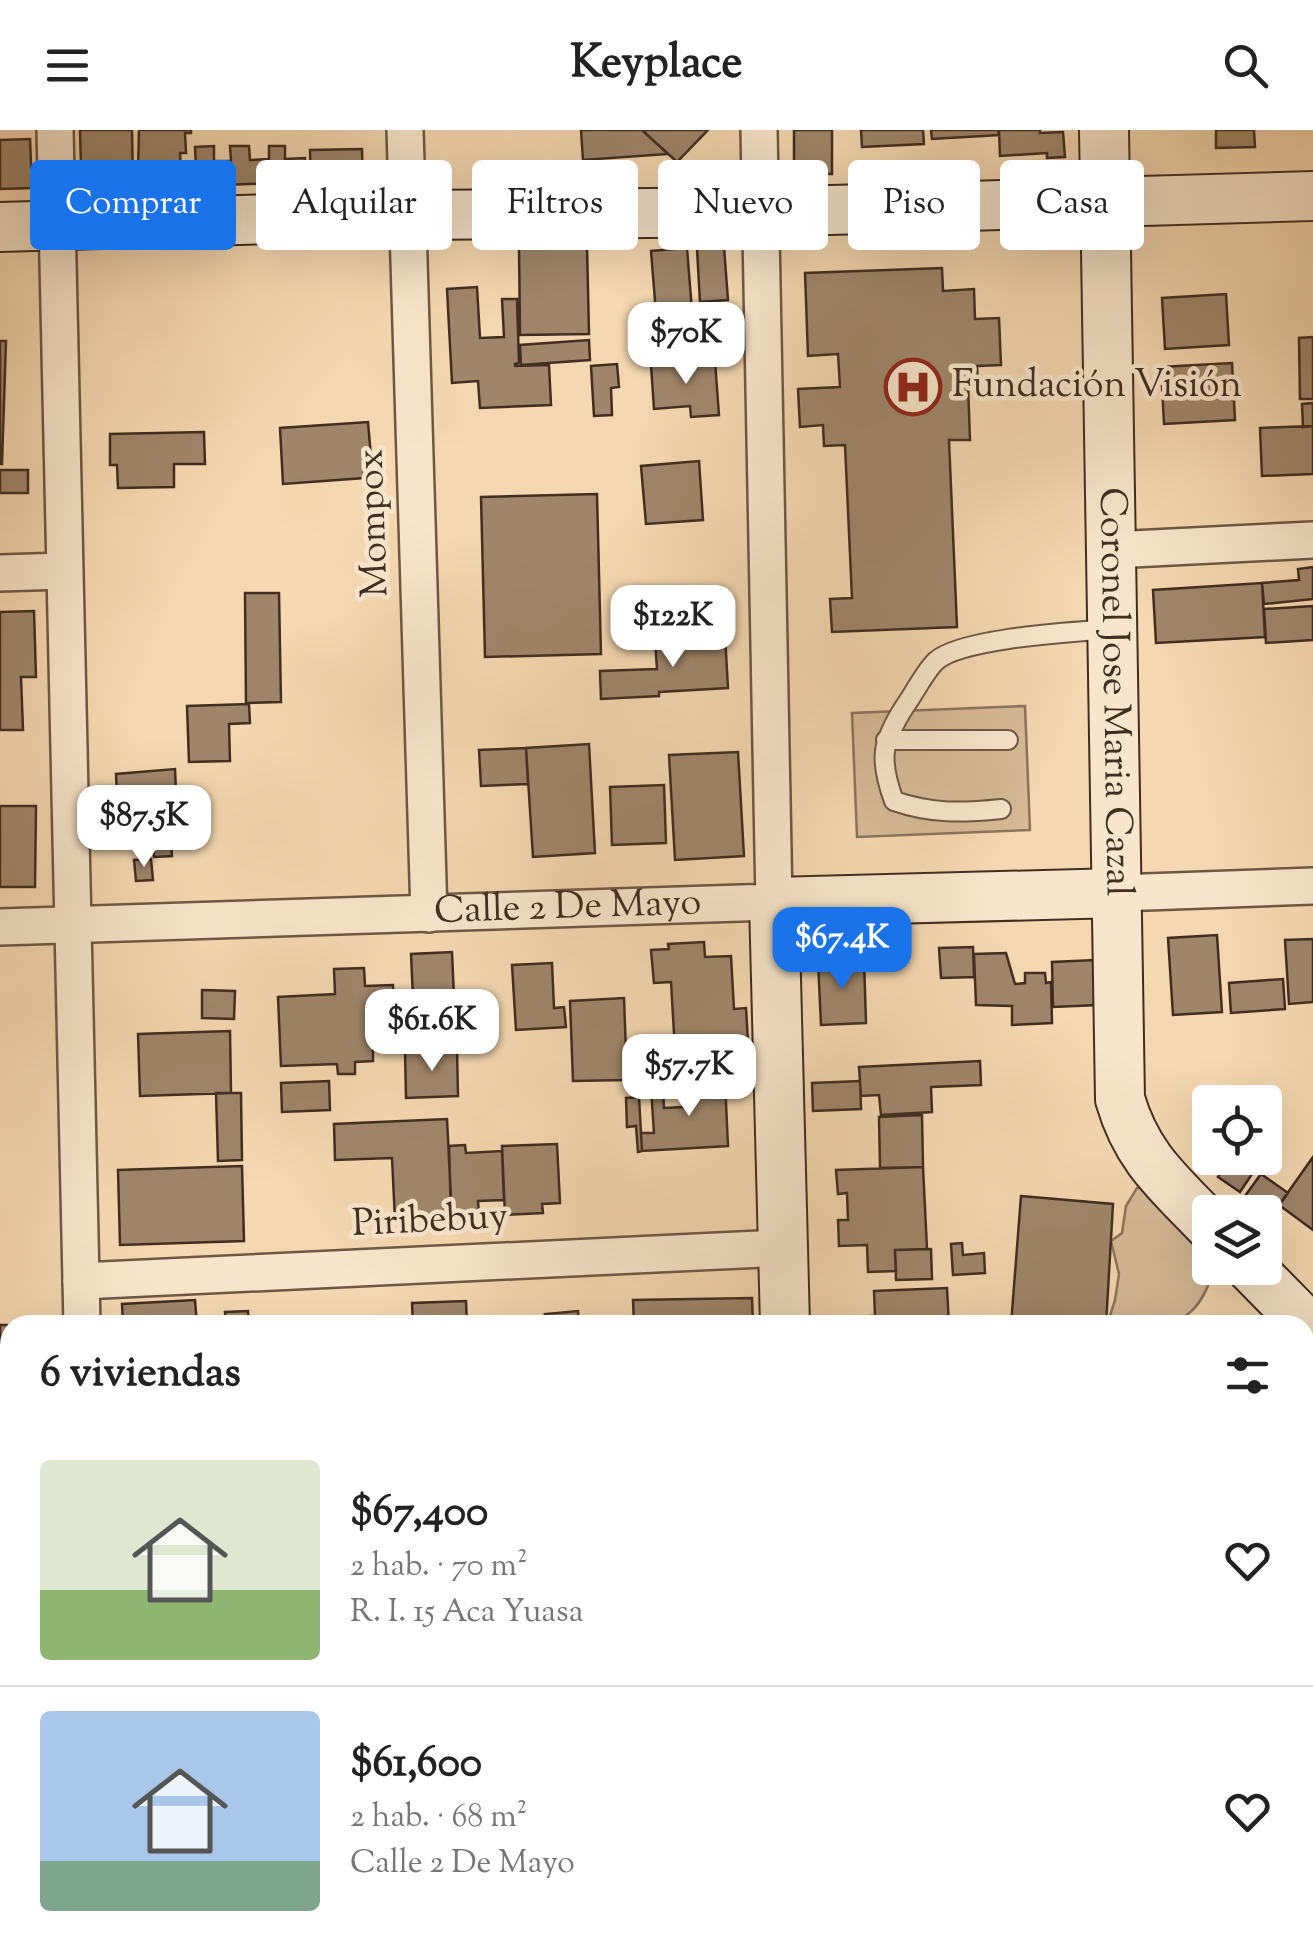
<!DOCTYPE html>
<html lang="es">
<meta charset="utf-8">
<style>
:root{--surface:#fff;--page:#f6f6f6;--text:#222;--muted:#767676;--line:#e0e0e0;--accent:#1a73e8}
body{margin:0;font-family:"Sorts Mill Goudy",serif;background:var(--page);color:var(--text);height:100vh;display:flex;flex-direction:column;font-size:38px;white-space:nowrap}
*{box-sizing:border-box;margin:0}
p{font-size:32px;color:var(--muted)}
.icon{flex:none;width:55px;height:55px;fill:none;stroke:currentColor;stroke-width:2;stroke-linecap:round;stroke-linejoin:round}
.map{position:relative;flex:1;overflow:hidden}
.details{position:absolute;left:0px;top:1185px;width:1315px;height:640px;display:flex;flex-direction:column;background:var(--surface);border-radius:30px 30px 0 0;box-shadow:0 10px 40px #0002}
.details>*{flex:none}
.guide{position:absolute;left:30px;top:30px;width:1255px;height:90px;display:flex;gap:20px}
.fabs{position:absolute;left:1192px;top:955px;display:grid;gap:20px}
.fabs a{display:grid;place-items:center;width:90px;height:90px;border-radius:10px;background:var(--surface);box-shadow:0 10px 40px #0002;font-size:50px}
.price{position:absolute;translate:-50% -85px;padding:0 22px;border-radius:20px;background:#fff;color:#222;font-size:32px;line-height:65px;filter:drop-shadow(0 2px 5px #0008)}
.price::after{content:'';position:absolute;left:50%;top:60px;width:30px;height:22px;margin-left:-15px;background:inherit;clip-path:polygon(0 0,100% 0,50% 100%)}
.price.current{background:var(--accent);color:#fff}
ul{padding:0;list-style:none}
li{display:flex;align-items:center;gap:30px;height:250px;padding:0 40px}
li+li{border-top:2px solid var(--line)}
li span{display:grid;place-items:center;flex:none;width:280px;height:200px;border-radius:10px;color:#555}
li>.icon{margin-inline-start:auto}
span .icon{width:120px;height:120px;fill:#fffc;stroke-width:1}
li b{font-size:42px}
h2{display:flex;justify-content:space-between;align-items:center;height:120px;padding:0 40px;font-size:42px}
.chip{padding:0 35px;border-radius:10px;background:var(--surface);box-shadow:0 10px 40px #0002;font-size:35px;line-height:90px}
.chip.current{background:var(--accent);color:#fff}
header{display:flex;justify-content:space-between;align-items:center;height:130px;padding:0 40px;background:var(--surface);font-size:45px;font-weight:700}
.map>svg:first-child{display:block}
</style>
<header><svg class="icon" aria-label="menu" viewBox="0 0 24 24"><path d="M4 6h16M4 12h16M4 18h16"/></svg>Keyplace<svg class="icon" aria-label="search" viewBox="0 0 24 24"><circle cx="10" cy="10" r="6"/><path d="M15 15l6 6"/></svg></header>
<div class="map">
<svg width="1313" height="1825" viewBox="0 0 1313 1825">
<rect width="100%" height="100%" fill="#f4d8b1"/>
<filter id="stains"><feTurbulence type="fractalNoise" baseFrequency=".002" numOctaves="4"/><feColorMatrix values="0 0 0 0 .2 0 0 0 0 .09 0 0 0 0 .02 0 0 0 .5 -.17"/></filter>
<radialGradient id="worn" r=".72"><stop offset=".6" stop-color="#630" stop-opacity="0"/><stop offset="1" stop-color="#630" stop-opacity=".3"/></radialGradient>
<path fill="#d6bb98" stroke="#8c745c" stroke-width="2.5" d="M1025,576L1030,700L857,707L852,583Z
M1156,1057L1192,1100L1201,1119L1210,1126V1138H1214C1196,1203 1164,1195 1107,1195L1115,1170L1119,1144L1111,1111L1122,1103L1126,1076L1137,1058Z"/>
<path fill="#9f866b" stroke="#422d20" stroke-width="2.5" d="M80,0H132L133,56H120L121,73L82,74Z
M139,0H191V3H185L186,23H180L181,39L164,40L166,63L150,64L148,40H138Z
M581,0H642L668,24L583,30Z
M642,0H708L677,32Z
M794,0H832V44H794Z
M861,0H923L924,14L862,17Z
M931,0H998L999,5L932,9Z
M999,0H1040V3L1063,2L1065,27L1047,28V23L1000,26Z
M1216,0H1254L1255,17L1216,18Z
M30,9L32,58L0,59V10Z
M214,16V31H231L230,16H249L250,30L269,29V16H285V29L305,28V52L197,56L195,17Z
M362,19L363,60L311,61L310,20Z
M587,115L589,204L520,205L519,116Z
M724,117L728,170L700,172L697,119Z
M687,118L695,219L659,221L651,121Z
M942,138L943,161L974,159L975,189L999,188L1001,235L977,236L978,254H968L970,310H949L957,497L832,502L830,469L852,468L845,315L824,316L823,295L800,297L798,259L840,257L838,224L808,226L805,143Z
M477,157L480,208L504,207L502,169H517L519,233L515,234V236L549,235L551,275L480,278L478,251L452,253L447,159Z
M1226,164L1229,215L1165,219L1162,168Z
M1313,207V269H1300L1299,208Z
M589,210L590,230L521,235L520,215Z
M0,211H6L2,334H0Z
M715,231L719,285L691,287L690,276L654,279L651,235Z
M1232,233L1235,290L1164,294L1161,237Z
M617,234L619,257L611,258L612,285L594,286L591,236Z
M1313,273V296L1303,297L1302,274Z
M368,292L371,327H363L364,348L283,354L280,298Z
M1313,296V344L1262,346L1260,298Z
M204,302L205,334H174V357L118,358L117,335H110V304Z
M699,331L703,390L646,394L641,336Z
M0,340H28V363H0Z
M597,364L601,524L485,527L481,367Z
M1313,437V469L1264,474L1262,453L1299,450L1298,439Z
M1262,453L1265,507L1156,513L1153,460Z
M245,463H279L281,572L246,573Z
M1313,476V510L1266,513L1264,479Z
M34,481L36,547H21L23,600H0V482Z
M725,505L728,558L659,562V566L601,569L600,541L657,539L655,509Z
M249,574L250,593L229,594L230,631L189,632L187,576Z
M589,614L595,723L533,727L526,618Z
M526,618L528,654L481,656L479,620Z
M738,622L744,726L675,730L669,625Z
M175,639L176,662L117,667L116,644Z
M664,655L666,713L612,715L610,657Z
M0,676H36L35,757H0Z
M151,686H169L172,726L154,727Z
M151,729L153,750L136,751L134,730Z
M1217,805L1222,882L1173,885L1168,808Z
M1313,809V872L1289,874L1285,810Z
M704,812L705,827L731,826L734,879L746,878L750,947L738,948L739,951L677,954L671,852L654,853L651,820L669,819L668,814Z
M973,817L974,847L941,848L939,818Z
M452,822L456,912L415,913L411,824Z
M1006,823L1015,854L1025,853V843H1045L1046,853L1051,852L1052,893L1012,895V876L976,875L974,824Z
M864,830L866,893L821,895L818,832Z
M1095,830L1098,875L1053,877L1052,832Z
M552,833L554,878L564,877L566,897L516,900L512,835Z
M364,838L365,856L393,855L395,915H373V931L355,932V944H338L337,934L281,936L278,867L335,864L334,839Z
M1283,849L1285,879L1231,883L1229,853Z
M202,860L235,861L234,889L202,888Z
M624,868L627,950L573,951L570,871Z
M230,901L231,963L140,966L138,904Z
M457,919L458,966L406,968L405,921Z
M980,931L981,955L931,957L932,982L881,985L879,965L861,966L859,937Z
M329,951L330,980L282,982L281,953Z
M725,951L728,1016L642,1021L641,1003H654L651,958L663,957L664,978L683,977L682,954Z
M860,951L861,979L813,981L812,953Z
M216,963H241L242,1030L218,1031Z
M639,967L642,1021L638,1022L636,996L627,997L626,968Z
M922,985L923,1037L880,1038L879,987Z
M447,989L452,1088L395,1090L392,1028L335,1030L334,994Z
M557,1014L560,1073L542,1074L543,1083L505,1085L502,1016Z
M465,1015L466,1023L502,1021L504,1070L478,1071L479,1085L451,1086L449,1016Z
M1313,1027V1100L1279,1075Z
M1231,1029L1252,1044L1240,1062L1218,1047Z
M242,1036L244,1111L120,1115L118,1040Z
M923,1037L927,1119L895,1120L896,1141L868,1142L867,1115L839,1116L838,1090H848L847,1063L838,1064L836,1040Z
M1261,1044L1288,1063L1265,1095V1082H1245L1237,1077Z
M1021,1066L1113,1074L1106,1195H1011Z
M962,1113L963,1125L984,1123L985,1143L953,1145L951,1114Z
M931,1119L932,1149L896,1150L895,1120Z
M947,1158L949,1195H871L870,1186H875L874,1161Z
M752,1168L753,1195H634L633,1170Z
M195,1170L197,1195H123L122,1174Z
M466,1171L467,1195H413L412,1173Z
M248,1181L249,1195H226L225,1182Z
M578,1181L579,1195H531V1189L546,1188L545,1184Z
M0,1195H9V1229L0,1230Z
M0,1288H10V1345L0,1346Z
M1305,1392L1313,1396V1639L1311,1638L1305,1644Z
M10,1538V1609L0,1610V1539Z
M10,1699V1755H0V1700Z
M0,1755H10V1790H0Z
M168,1815H243V1820L168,1823Z
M862,1815H915L916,1825H863Z
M977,1815H1053L1052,1825H976Z
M1110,1815H1171L1181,1825H1099Z
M266,1819L267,1825H146V1824Z
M404,1822V1825L296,1824Z"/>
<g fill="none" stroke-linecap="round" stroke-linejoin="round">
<g stroke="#6e5844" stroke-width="22">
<path id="lane" d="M886,610H1008
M1001,679C962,683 932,684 894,671C879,630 881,613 905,576C914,564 925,541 936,531C961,508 1074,502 1111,499
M1305,1315L1313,1323"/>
</g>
<g stroke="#6e5844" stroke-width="40">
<g id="street">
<path d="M55,0L82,1195"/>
<path d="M405,0L429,784"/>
<path d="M1112,420L1313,410"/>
<path d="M0,443L64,441"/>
<path d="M1118,763L1313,756"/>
<path id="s1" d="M0,797L774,772L759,0"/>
<path d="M81,1151L783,1118"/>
<path d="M0,1487H10"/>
<path d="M101,1815V1825"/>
<path d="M444,1815L445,1825"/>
</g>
</g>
<g stroke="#422d20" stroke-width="52">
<g id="secondary">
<path id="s2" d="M1104,0L1120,969C1137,1028 1169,1053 1210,1096"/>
<path d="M0,97L408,85L762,82L1313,66"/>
<path d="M1251,1138L1313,1201"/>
<path d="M785,1195L774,772L1118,763"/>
<path d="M794,1815V1825"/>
</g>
</g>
<use href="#lane" stroke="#f8e6cc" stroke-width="18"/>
<use href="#street" stroke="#f8e6cc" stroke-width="35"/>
<use href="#secondary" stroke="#f8e6cc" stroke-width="48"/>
</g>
<defs>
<g id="hospital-ring" transform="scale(2.875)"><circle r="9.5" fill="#f8e6cc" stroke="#8f2418" stroke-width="1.5"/><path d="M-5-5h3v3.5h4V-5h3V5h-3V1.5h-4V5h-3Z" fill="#8f2418"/></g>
</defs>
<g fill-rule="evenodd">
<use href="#hospital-ring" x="913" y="257"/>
</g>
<g text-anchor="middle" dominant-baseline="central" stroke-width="9" stroke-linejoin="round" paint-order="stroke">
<g font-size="38" fill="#422d20" stroke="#f8e6cc" text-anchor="start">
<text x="952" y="257">Fundación Visión</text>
</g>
<g font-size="38" fill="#422d20" stroke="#f8e6cc">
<text transform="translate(375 393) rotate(-92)">Mompox</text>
<text stroke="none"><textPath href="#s2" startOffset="562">Coronel Jose Maria Cazal</textPath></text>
<text stroke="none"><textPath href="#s1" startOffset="568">Calle 2 De Mayo</textPath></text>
<text transform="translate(430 1092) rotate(-3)">Piribebuy</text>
</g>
</g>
<rect width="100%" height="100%" filter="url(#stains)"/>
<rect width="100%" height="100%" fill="url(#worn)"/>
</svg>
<div class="fabs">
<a><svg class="icon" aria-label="locate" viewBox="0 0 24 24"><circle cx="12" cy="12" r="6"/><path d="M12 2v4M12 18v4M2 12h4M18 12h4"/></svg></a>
<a><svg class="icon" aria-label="layers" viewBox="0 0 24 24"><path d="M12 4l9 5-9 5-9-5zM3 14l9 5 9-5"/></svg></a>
</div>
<b class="price" style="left:686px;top:257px">$70K</b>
<b class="price" style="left:673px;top:540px">$122K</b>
<b class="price" style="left:144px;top:740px">$87.5K</b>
<b class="price current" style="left:842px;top:862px">$67.4K</b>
<b class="price" style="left:432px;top:944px">$61.6K</b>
<b class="price" style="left:689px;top:989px">$57.7K</b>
<div class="guide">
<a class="chip current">Comprar</a>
<a class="chip">Alquilar</a>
<a class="chip">Filtros</a>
<a class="chip">Nuevo</a>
<a class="chip">Piso</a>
<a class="chip">Casa</a>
</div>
<section class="details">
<h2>6 viviendas<svg class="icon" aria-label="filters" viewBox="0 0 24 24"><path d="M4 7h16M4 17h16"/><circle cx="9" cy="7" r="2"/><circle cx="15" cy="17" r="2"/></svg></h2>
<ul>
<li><span style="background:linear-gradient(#dfe7d0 65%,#8fb573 0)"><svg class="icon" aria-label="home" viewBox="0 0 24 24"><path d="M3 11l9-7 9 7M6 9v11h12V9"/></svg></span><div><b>$67,400</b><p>2 hab. · 70 m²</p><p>R. I. 15 Aca Yuasa</p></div><svg class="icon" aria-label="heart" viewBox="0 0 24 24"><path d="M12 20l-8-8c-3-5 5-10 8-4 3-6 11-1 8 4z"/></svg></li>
<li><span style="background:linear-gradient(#a9c7e8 75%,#7fa58c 0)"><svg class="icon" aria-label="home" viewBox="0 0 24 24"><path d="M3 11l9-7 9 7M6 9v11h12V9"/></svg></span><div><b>$61,600</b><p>2 hab. · 68 m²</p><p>Calle 2 De Mayo</p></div><svg class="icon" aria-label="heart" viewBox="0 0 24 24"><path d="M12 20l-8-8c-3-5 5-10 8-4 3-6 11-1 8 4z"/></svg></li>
</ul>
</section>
</div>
